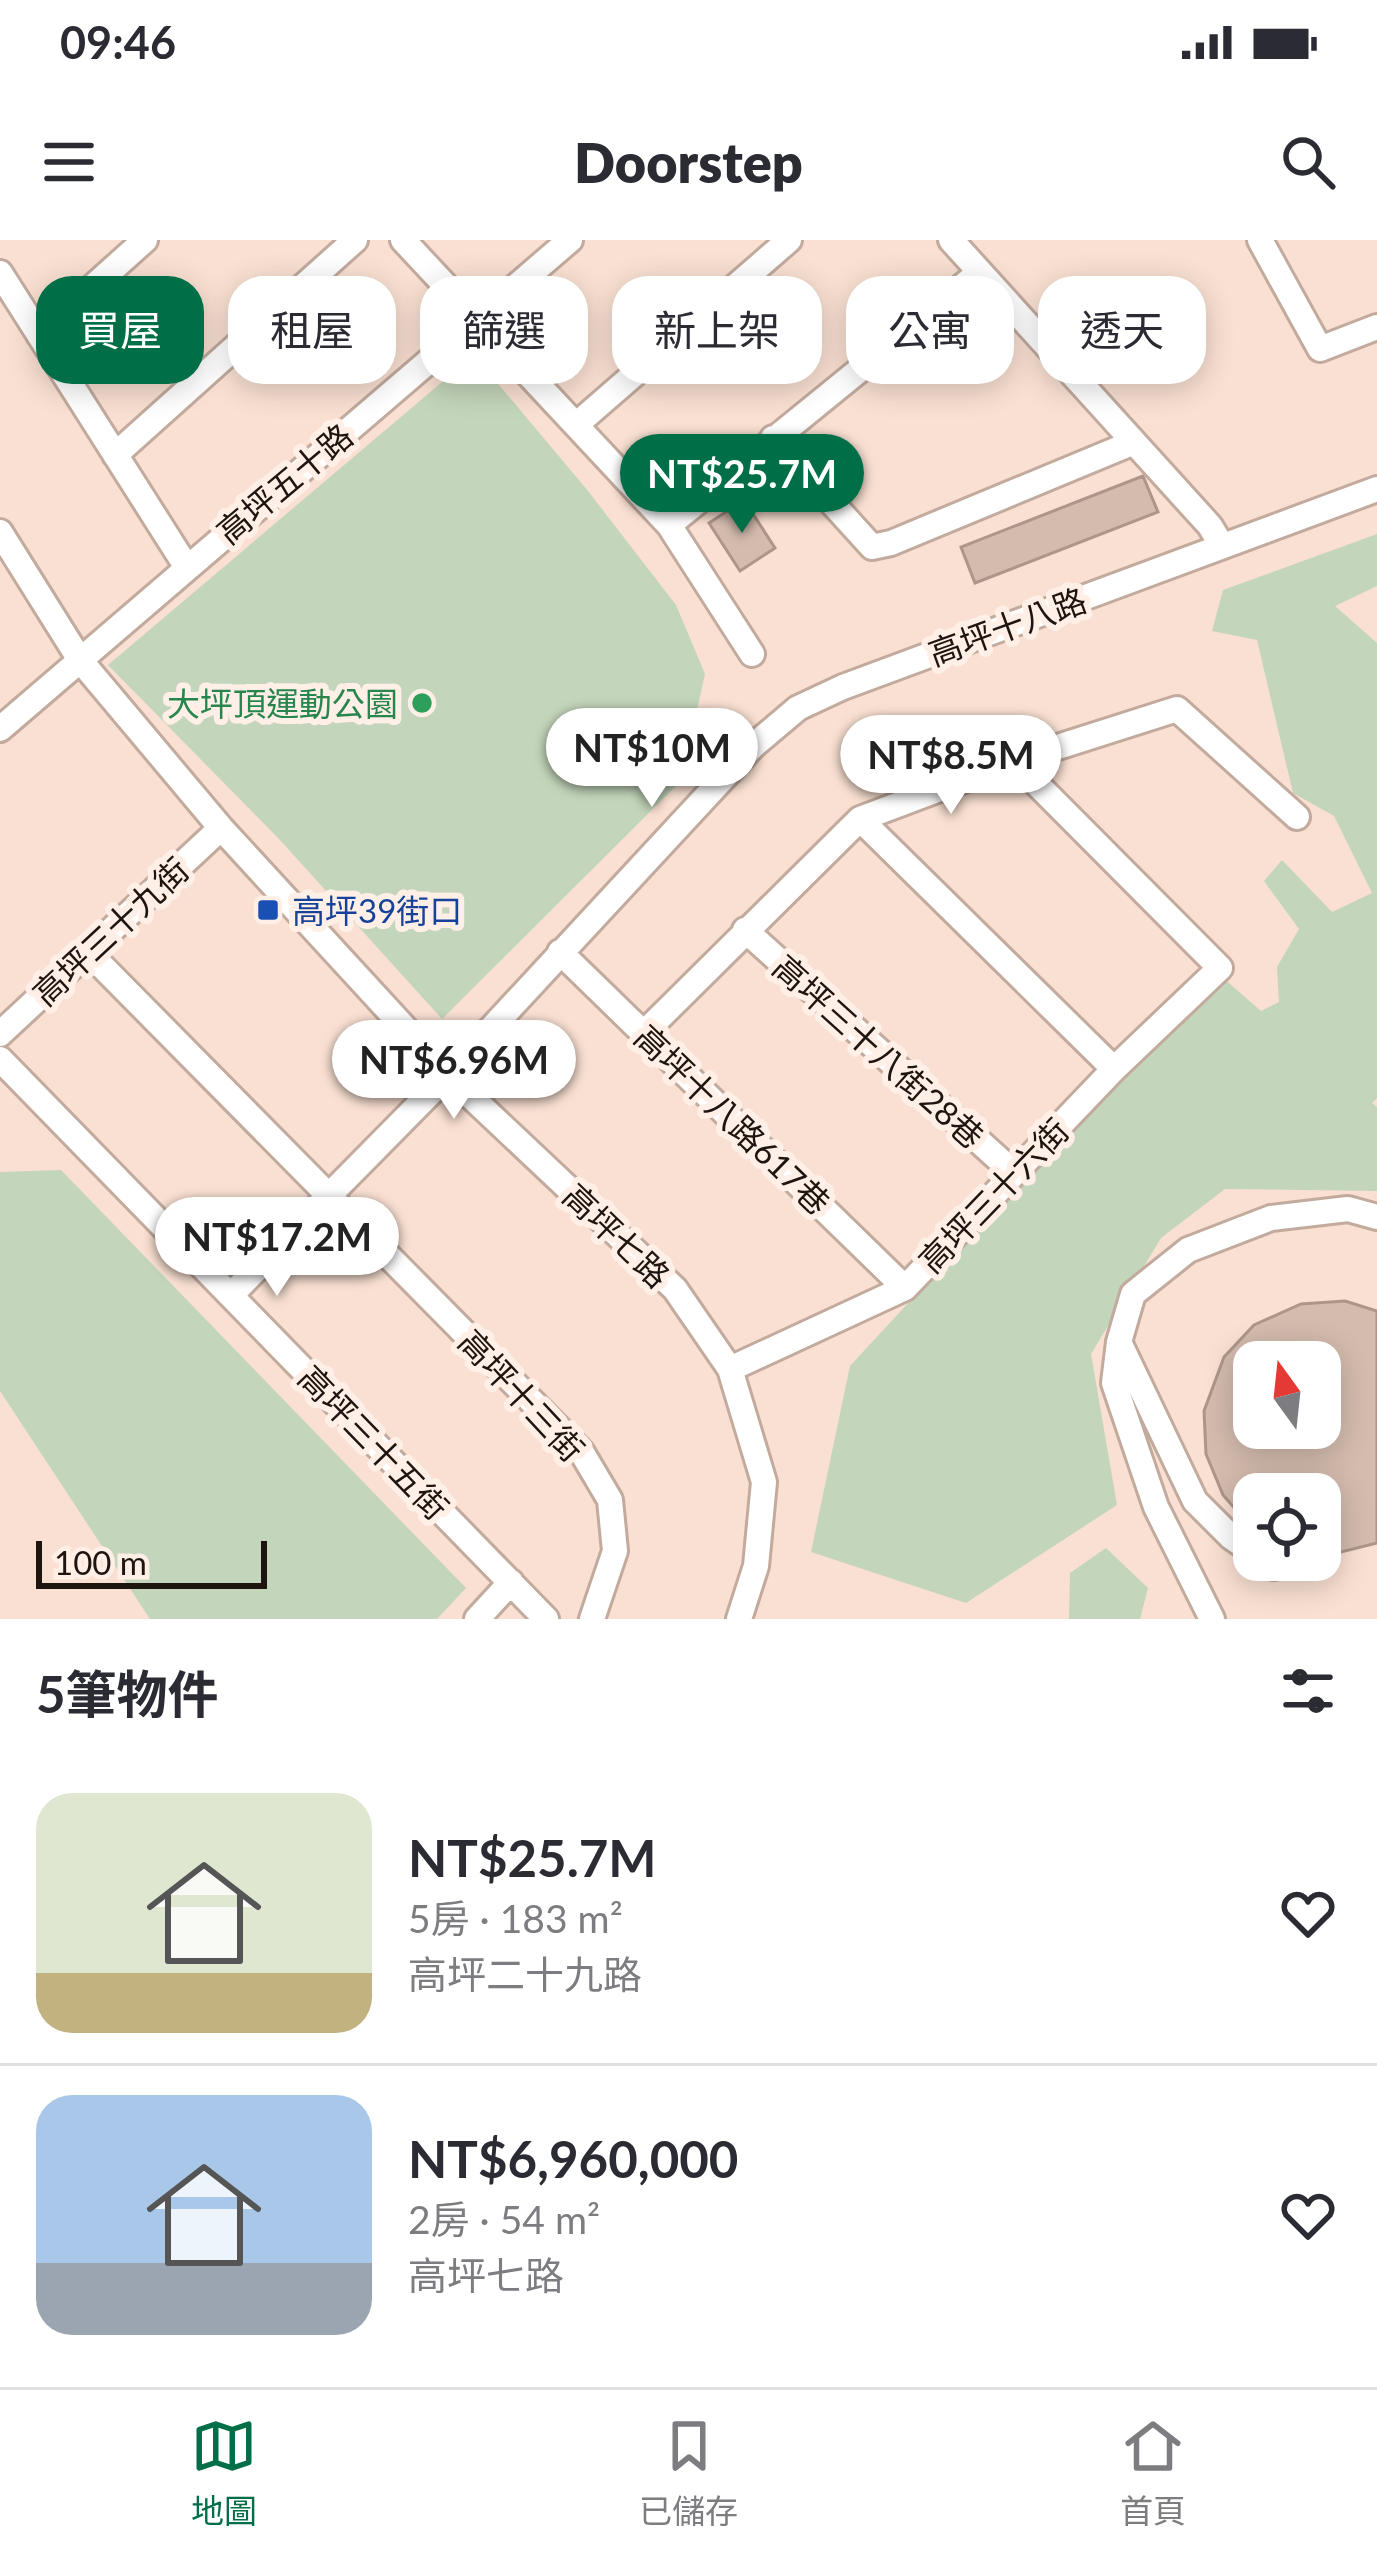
<!DOCTYPE html>
<html lang="zh-TW">
<meta charset="utf-8">
<style>
:root{--surface:#fff;--page:#f2f2f3;--text:#2b2b33;--muted:#7c7c81;--line:#e1e1e2;--accent:#006f47}
body{margin:0;font-family:Lato,"Noto Sans TC",sans-serif;background:var(--page);color:var(--text);height:100vh;display:flex;flex-direction:column;font-size:45px;white-space:nowrap}
*{box-sizing:border-box;margin:0}
p{font-size:39px;color:var(--muted)}
.icon{flex:none;width:66px;height:66px;fill:none;stroke:currentColor;stroke-width:2;stroke-linecap:round;stroke-linejoin:round}
.map{position:relative;height:1379px;overflow:hidden}
.details{display:flex;flex-direction:column;background:var(--surface);flex:1}
.details>*{flex:none}
.banner{position:absolute;left:36px;top:36px;width:1305px;height:108px;display:flex;gap:24px}
.needle{width:78px;rotate:345deg}
.fabs{position:absolute;left:1233px;top:1101px;display:grid;gap:24px}
.fabs a{display:grid;place-items:center;width:108px;height:108px;border-radius:24px;background:var(--surface);box-shadow:0 6px 30px #0003;font-size:60px}
.scale{position:absolute;left:36px;bottom:30px;width:231px;box-sizing:border-box;padding-left:12px;border:6px solid #1e1510;border-top:0;font-size:33px;line-height:42px;white-space:nowrap;color:#1e1510;-webkit-text-stroke:9px #ffefe7;paint-order:stroke}
.price{position:absolute;translate:-50% -102px;padding:0 27px;border-radius:42px;background:#fff;color:#222;font-size:39px;line-height:78px;filter:drop-shadow(0 3px 6px #0008)}
.price::after{content:'';position:absolute;left:50%;top:72px;width:36px;height:27px;margin-left:-18px;background:inherit;clip-path:polygon(0 0,100% 0,50% 100%)}
.price.on{background:var(--accent);color:#fff}
ul{padding:0;list-style:none}
li{display:flex;align-items:center;gap:36px;height:300px;padding:0 36px}
li+li{border-top:3px solid var(--line)}
li span{display:grid;place-items:center;flex:none;width:336px;height:240px;border-radius:36px;color:#555}
li>.icon{margin-inline-start:auto}
span .icon{width:144px;height:144px;fill:#fffc;stroke-width:1}
li b{font-size:51px}
h2{display:flex;justify-content:space-between;align-items:center;height:144px;padding:0 36px;font-size:51px}
.tag{padding:0 42px;border-radius:36px;background:var(--surface);box-shadow:0 6px 30px #0003;font-size:42px;line-height:108px}
.tag.on{background:var(--accent);color:#fff}
.status{display:flex;justify-content:space-between;align-items:center;height:84px;padding:0 60px;background:var(--surface);direction:ltr}
.status svg{height:33px;fill:currentColor}
header{display:flex;justify-content:space-between;align-items:center;height:156px;padding:0 36px;background:var(--surface);font-size:54px;font-weight:800}
.menu{display:flex;justify-content:space-around;align-items:center;height:168px;border-top:3px solid var(--line);background:var(--surface);font-size:33px;color:var(--muted)}
.menu a{display:grid;justify-items:center;gap:6px}
.menu .on{color:var(--accent)}
.map>svg:first-child{display:block}
</style>
<div class="status"><b>09:46</b><svg viewBox="0 0 49 12"><path d="M0 12V9h3v3zM5 12V6h3v6zM10 12V3h3v9zM15 12V0h3v12zM26 1h20v11H26zM47 4h2v5h-2z"/></svg></div>
<header><svg class="icon" aria-label="menu" viewBox="0 0 24 24"><path d="M4 6h16M4 12h16M4 18h16"/></svg>Doorstep<svg class="icon" aria-label="search" viewBox="0 0 24 24"><circle cx="10" cy="10" r="6"/><path d="M15 15l6 6"/></svg></header>
<div class="map">
<svg width="1377" height="1379" viewBox="0 0 1377 1379">
<rect width="100%" height="100%" fill="#f9e0d2"/>
<path fill="#c3d5ba" d="M474,115L588,251L676,365L705,434L681,541L442,779L280,600L108,425Z
M1377,294V346L1335,366L1377,403V858L1372,863L1377,867V951L1225,949L1161,998L1091,1114L1117,1265L966,1363L811,1312L850,1126L1034,927L1222,737L1261,771L1279,762L1277,727L1299,689L1264,641L1282,620L1332,672L1372,653L1334,576L1293,553L1257,400L1212,391L1223,350Z
M61,930L466,1348L437,1379H150L0,1151V932Z
M1106,1308L1148,1348L1140,1379H1069L1070,1333Z"/>
<path fill="#d4bbae" stroke="#ad9689" stroke-width="3" fill-rule="evenodd" d="M1143,236L1158,272L975,343L961,307Z
M744,260L775,308L740,331L709,283Z
M1345,1061L1377,1071V1303L1341,1312L1320,1309V1254H1254V1286L1243,1278L1223,1255L1206,1214L1204,1171L1224,1117L1254,1085L1301,1064ZM1254,1122H1320V1188H1254Z"/>
<g fill="none" stroke-linecap="round" stroke-linejoin="round">
<g stroke="#c2aa9d" stroke-width="30">
<path id="minor" d="M403,0L669,285L752,414
M951,0L1210,286L1222,306
M1260,0L1320,109L1377,87
M0,33L186,326
M39,95L145,0
M577,184L789,0
M773,198L872,307L891,303L1132,203
M115,215L355,0
M669,285L980,32
M0,292L80,420L221,588L448,835L675,1049L730,1129L764,1242L756,1326L739,1379
M0,489L570,0
M860,579L1114,829
M745,690L1013,932
M88,712L581,1211L610,1260L615,1311L592,1379
M560,712L905,1048
M645,792L860,579L1014,521L1177,469L1297,577
M0,794L221,588
M0,819L546,1379
M231,1055L448,835L753,506L798,468L843,447L1377,249
M1119,1102L1195,1261L1231,1297L1254,1313
M730,1129L905,1048L1114,829L1220,728L1014,521
M1263,1320L1274,1327
M477,1379L511,1342
M1212,1379L1156,1267L1114,1143L1119,1102L1133,1054L1188,1010L1271,978L1348,969L1377,977"/>
</g>
<use href="#minor" stroke="#fff" stroke-width="24"/>
</g>
<circle fill="#2e9e5b" stroke="#ffefe7" stroke-width="4.5" cx="422" cy="463" r="12"/>
<rect fill="#1a4fb4" stroke="#ffefe7" stroke-width="4.5" x="256" y="658" width="24" height="24" rx="6"/>
<g text-anchor="middle" dominant-baseline="central" stroke-width="12" stroke-linejoin="round" paint-order="stroke">
<g font-size="33" fill="#1e1510" stroke="#ffefe7">
<text transform="translate(284 243) rotate(-40)">高坪五十路</text>
<text transform="translate(1007 386) rotate(-20)">高坪十八路</text>
<text transform="translate(110 691) rotate(-43)">高坪三十九街</text>
<text transform="translate(879 811) rotate(42)">高坪三十八街28巷</text>
<text transform="translate(733 879) rotate(44)">高坪十八路617巷</text>
<text transform="translate(993 955) rotate(-46)">高坪三十六街</text>
<text transform="translate(617 995) rotate(44)">高坪七路</text>
<text transform="translate(522 1155) rotate(47)">高坪十三街</text>
<text transform="translate(374 1202) rotate(46)">高坪三十五街</text>
</g>
<g font-size="33" fill="#27864d" stroke="#ffefe7" text-anchor="end">
<text x="398" y="463">大坪頂運動公園</text>
</g>
<g font-size="33" fill="#164399" stroke="#ffefe7" text-anchor="start">
<text x="292" y="670">高坪39街口</text>
</g>
</g>
</svg>
<div class="fabs">
<a><svg class="needle" viewBox="-14 -14 28 28"><path d="M0-13l5 13h-10z" fill="#e53935"/><path d="M0 13l5-13h-10z" fill="#7c7c81"/></svg></a>
<a><svg class="icon" aria-label="locate" viewBox="0 0 24 24"><circle cx="12" cy="12" r="6"/><path d="M12 2v4M12 18v4M2 12h4M18 12h4"/></svg></a>
</div>
<div class="scale">100 m</div>
<b class="price on" style="left:742px;top:296px">NT$25.7M</b>
<b class="price" style="left:652px;top:570px">NT$10M</b>
<b class="price" style="left:951px;top:577px">NT$8.5M</b>
<b class="price" style="left:454px;top:882px">NT$6.96M</b>
<b class="price" style="left:277px;top:1059px">NT$17.2M</b>
<div class="banner">
<a class="tag on">買屋</a>
<a class="tag">租屋</a>
<a class="tag">篩選</a>
<a class="tag">新上架</a>
<a class="tag">公寓</a>
<a class="tag">透天</a>
</div>
</div>
<section class="details">
<h2>5筆物件<svg class="icon" aria-label="filters" viewBox="0 0 24 24"><path d="M4 7h16M4 17h16"/><circle cx="9" cy="7" r="2"/><circle cx="15" cy="17" r="2"/></svg></h2>
<ul>
<li><span style="background:linear-gradient(#dfe7d0 75%,#c2b280 0)"><svg class="icon" aria-label="home" viewBox="0 0 24 24"><path d="M3 11l9-7 9 7M6 9v11h12V9"/></svg></span><div><b>NT$25.7M</b><p>5房 · 183 m²</p><p>高坪二十九路</p></div><svg class="icon" aria-label="heart" viewBox="0 0 24 24"><path d="M12 20l-8-8c-3-5 5-10 8-4 3-6 11-1 8 4z"/></svg></li>
<li><span style="background:linear-gradient(#a9c7e8 70%,#9aa5b1 0)"><svg class="icon" aria-label="home" viewBox="0 0 24 24"><path d="M3 11l9-7 9 7M6 9v11h12V9"/></svg></span><div><b>NT$6,960,000</b><p>2房 · 54 m²</p><p>高坪七路</p></div><svg class="icon" aria-label="heart" viewBox="0 0 24 24"><path d="M12 20l-8-8c-3-5 5-10 8-4 3-6 11-1 8 4z"/></svg></li>
</ul>
</section>
<nav class="menu">
<a class="on"><svg class="icon" aria-label="map" viewBox="0 0 24 24"><path d="M3 6l6-2 6 2 6-2v14l-6 2-6-2-6 2zM9 4v14M15 6v14"/></svg>地圖</a>
<a><svg class="icon" aria-label="saved" viewBox="0 0 24 24"><path d="M7 4h10v16l-5-4-5 4z"/></svg>已儲存</a>
<a><svg class="icon" aria-label="home" viewBox="0 0 24 24"><path d="M3 11l9-7 9 7M6 9v11h12V9"/></svg>首頁</a>
</nav>
